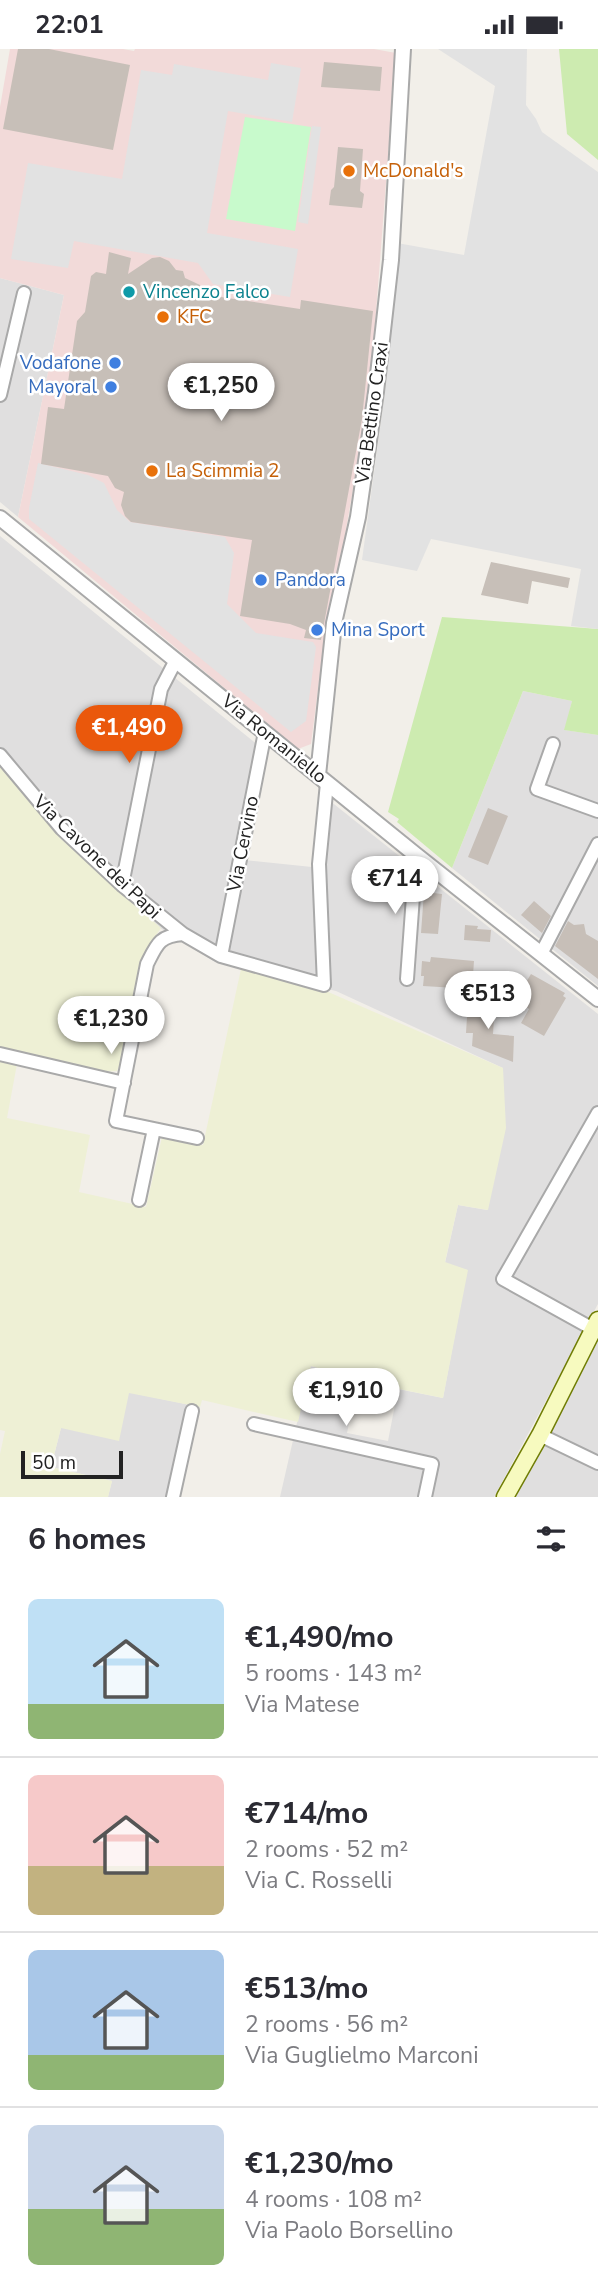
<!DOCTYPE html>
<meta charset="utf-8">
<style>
:root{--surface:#fff;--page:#f2f2f3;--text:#2b2b33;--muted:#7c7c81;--line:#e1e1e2;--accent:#ea580c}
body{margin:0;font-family:"Nunito Sans",sans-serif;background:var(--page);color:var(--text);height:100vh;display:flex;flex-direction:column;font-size:26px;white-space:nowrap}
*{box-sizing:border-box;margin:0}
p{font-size:23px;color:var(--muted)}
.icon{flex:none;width:38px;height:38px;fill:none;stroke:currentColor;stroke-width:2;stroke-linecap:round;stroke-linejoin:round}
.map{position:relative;height:1448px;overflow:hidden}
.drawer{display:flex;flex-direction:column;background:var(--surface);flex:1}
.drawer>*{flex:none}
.scale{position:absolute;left:21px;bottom:18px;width:102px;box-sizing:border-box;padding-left:7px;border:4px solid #222;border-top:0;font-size:19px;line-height:24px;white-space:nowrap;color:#222;-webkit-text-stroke:5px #fff;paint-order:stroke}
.price{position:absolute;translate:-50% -60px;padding:0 16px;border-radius:24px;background:#fff;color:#222;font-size:23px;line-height:46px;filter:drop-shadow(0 2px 4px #0008)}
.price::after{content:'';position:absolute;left:50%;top:42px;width:21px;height:16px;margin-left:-10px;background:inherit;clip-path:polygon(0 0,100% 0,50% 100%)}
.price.current{background:var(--accent);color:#fff}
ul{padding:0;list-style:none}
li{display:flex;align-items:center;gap:21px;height:175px;padding:0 28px}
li+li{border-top:2px solid var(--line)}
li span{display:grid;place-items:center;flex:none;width:196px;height:140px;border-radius:10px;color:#555}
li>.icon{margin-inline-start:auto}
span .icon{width:84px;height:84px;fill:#fffc;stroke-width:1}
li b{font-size:30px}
h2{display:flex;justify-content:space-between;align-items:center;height:84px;padding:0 28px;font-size:30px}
.status{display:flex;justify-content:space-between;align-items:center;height:49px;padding:0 35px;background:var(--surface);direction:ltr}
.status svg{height:19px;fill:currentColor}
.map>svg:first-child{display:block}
</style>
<div class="status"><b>22:01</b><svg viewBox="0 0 49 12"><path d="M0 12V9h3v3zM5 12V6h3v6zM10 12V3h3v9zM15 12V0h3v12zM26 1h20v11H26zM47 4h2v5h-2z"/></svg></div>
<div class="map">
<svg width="598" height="1448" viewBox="0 0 598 1448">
<rect width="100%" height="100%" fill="#f2efe9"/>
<path fill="#e0dfdf" d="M0,229L64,246L18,468L0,453Z
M0,487L264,701L244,811L312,818L320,744L598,965V1255L494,1448H280L310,1317L358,1329L347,1384L388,1392L398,1340L443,1349L467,1221L445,1214L458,1156L487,1161L503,1019L336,942L215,913L157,877L61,790L0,718Z
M523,642L572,652L565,681L598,686V937L452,819Z
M598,1291V1448H512Z
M128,1343L200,1358L180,1448H108L112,1432L51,1418L61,1379Z"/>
<path fill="#f2dad9" d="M10,0H123L134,2L135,0H374L396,4L370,341L336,539L324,593L311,695L298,700L18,468L64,246L0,229V58Z"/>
<path fill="#eef0d5" d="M0,718L61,790L161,879L152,892L141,919L123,1007L117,1022L101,1023L65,1013L0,999Z
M241,920L319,939L503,1019L506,1079L488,1161L458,1156L445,1213L468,1221L443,1349L399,1340L311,1317L298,1373L202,1351L200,1358L129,1344L119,1392L61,1379L51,1418L112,1432L108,1448H0V1405L5,1382L0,1381V1011L17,1015L7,1069L90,1086L79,1143L146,1158L162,1088L203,1096Z"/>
<path fill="#cdebb0" d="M559,0H598V111L567,85Z
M442,568L598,580V686L564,681L572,652L523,642L452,819L397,773L399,770L388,763Z"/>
<path fill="#c8facc" d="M245,68L311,78L295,182L226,170Z"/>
<path fill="#e2e2e2" d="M438,0H527L526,56L536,70L542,83L598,123V580L571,577L581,520L431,490L417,522L362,511L386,336L397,194L464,206L495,37Z
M271,14L301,19L292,73L228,62L207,184L298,200L290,248L213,235L198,214L74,192L68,219L11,210L28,114L122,130L141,21L172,26L174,15L268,31Z
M312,77L321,78L308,175L298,173Z
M38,414L88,426L104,434L117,461L130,473L225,488L234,504L227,555L256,584L313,593L316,598L306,672L291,683L29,470V459Z"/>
<path fill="#c7bfb8" d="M18,0H49L130,16L113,101L3,80Z
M324,13L382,18L380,42L321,38Z
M338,98L363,100L360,142L364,145L362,159L329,156L331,141L334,138Z
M109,203L131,209L128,225L152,209L160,208L169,212L176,221L183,222L185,229L200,236L201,245L300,260L301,251L373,262L362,370L321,591L304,589L306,581L290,575L240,567L252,491L131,473L125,467L121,456L124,443L115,439L108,427L41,415L48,358L64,360L77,272L85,263L91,227L96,223L106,225Z
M491,513L570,529L568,539L532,532L528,555L481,546Z
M488,759L508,767L488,816L468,808Z
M424,843L442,845L438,885L421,884Z
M534,852L551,867L542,884L521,866Z
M568,872L574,876L584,875L586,885L598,892V930L555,897Z
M465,876L478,877L477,880L491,881L490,893L464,891Z
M431,908L474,912L472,940L423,937L424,927H421L422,912L430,913Z
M531,925L565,944L563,947L566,949L544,987L521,974L529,960L522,955L526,948L519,945Z
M468,952L495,953L493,985L514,987L513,1013L472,997L473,984H466Z"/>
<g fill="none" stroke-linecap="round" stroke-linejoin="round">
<g stroke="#a9a9a9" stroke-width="16">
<path id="minor" d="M0,346L24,244
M553,695L537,740L598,762
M0,706L62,780L122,836L183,885L221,907L324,936L319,815L327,734
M122,836L161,640L176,611
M183,885C159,887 157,895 147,915L116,1072L197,1089
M541,905L598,795
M221,907L265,683
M407,930L416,806
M0,1005L124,1034
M139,1151L154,1080
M593,1280L503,1230L598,1064
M254,1375L432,1415L425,1448
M540,1386L598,1414
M173,1448L192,1362"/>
</g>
<g stroke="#a9a9a9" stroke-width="18">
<path id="tertiary" d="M0,469L416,806L598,950
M318,726L334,574L358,468L376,343L391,211L403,0"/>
</g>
<g stroke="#707d05" stroke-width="19">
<path id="secondary" d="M505,1448L540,1386L598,1271"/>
</g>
<use href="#minor" stroke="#fff" stroke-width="12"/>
<use href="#tertiary" stroke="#fff" stroke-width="14"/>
<use href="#secondary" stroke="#f7fabf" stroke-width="16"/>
</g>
<g fill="#e8710a" stroke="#fff" stroke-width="2.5">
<circle cx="349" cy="122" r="7"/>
<circle cx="163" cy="268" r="7"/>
<circle cx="152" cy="422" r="7"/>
</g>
<circle fill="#0f9aa8" stroke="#fff" stroke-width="2.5" cx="129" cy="243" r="7"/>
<g fill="#3f7fe0" stroke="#fff" stroke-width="2.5">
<circle cx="115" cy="314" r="7"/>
<circle cx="111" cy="338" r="7"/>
<circle cx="261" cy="531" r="7"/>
<circle cx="317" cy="581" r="7"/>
</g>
<g text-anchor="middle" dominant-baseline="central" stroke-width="5" stroke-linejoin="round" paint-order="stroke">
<g font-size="19" fill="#c56008" stroke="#fff" text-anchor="start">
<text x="363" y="122">McDonald's</text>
<text x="177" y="268">KFC</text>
<text x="166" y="422">La Scimmia 2</text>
</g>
<g font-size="19" fill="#0d838f" stroke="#fff" text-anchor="start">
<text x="143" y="243">Vincenzo Falco</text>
</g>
<g font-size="19" fill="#366cbe" stroke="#fff" text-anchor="end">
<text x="101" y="314">Vodafone</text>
<text x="97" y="338">Mayoral</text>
<text x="275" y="531" text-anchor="start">Pandora</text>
<text x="331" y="581" text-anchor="start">Mina Sport</text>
</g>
<g font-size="19" fill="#222" stroke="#fff">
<text transform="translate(372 364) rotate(-82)">Via Bettino Craxi</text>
<text transform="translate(274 690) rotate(39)">Via Romaniello</text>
<text transform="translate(243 795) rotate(-79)">Via Cervino</text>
<text transform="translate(97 808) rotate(44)">Via Cavone dei Papi</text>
</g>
</g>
</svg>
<div class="scale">50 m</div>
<b class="price" style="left:221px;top:374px">€1,250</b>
<b class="price current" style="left:129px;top:716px">€1,490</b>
<b class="price" style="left:395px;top:867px">€714</b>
<b class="price" style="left:488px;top:982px">€513</b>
<b class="price" style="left:111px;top:1007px">€1,230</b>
<b class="price" style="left:346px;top:1379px">€1,910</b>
</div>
<section class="drawer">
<h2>6 homes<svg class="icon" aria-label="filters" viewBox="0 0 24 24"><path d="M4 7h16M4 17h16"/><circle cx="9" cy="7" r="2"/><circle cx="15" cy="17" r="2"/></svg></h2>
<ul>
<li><span style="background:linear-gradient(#bfe0f5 75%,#8fb573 0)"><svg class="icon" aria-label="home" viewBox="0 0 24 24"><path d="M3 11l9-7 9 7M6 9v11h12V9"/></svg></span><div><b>€1,490/mo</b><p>5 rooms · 143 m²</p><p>Via Matese</p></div></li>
<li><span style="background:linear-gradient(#f6c9c9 65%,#c2b280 0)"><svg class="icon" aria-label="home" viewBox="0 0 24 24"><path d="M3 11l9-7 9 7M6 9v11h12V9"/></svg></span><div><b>€714/mo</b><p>2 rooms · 52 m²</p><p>Via C. Rosselli</p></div></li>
<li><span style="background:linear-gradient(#a9c7e8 75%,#8fb573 0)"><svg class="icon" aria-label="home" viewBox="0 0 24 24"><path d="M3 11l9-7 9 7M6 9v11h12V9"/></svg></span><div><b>€513/mo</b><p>2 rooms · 56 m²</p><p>Via Guglielmo Marconi</p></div></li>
<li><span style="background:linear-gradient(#c9d6e8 60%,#8fb573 0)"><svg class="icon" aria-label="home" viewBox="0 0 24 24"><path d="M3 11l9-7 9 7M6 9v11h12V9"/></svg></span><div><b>€1,230/mo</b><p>4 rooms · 108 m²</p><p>Via Paolo Borsellino</p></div></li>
</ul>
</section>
